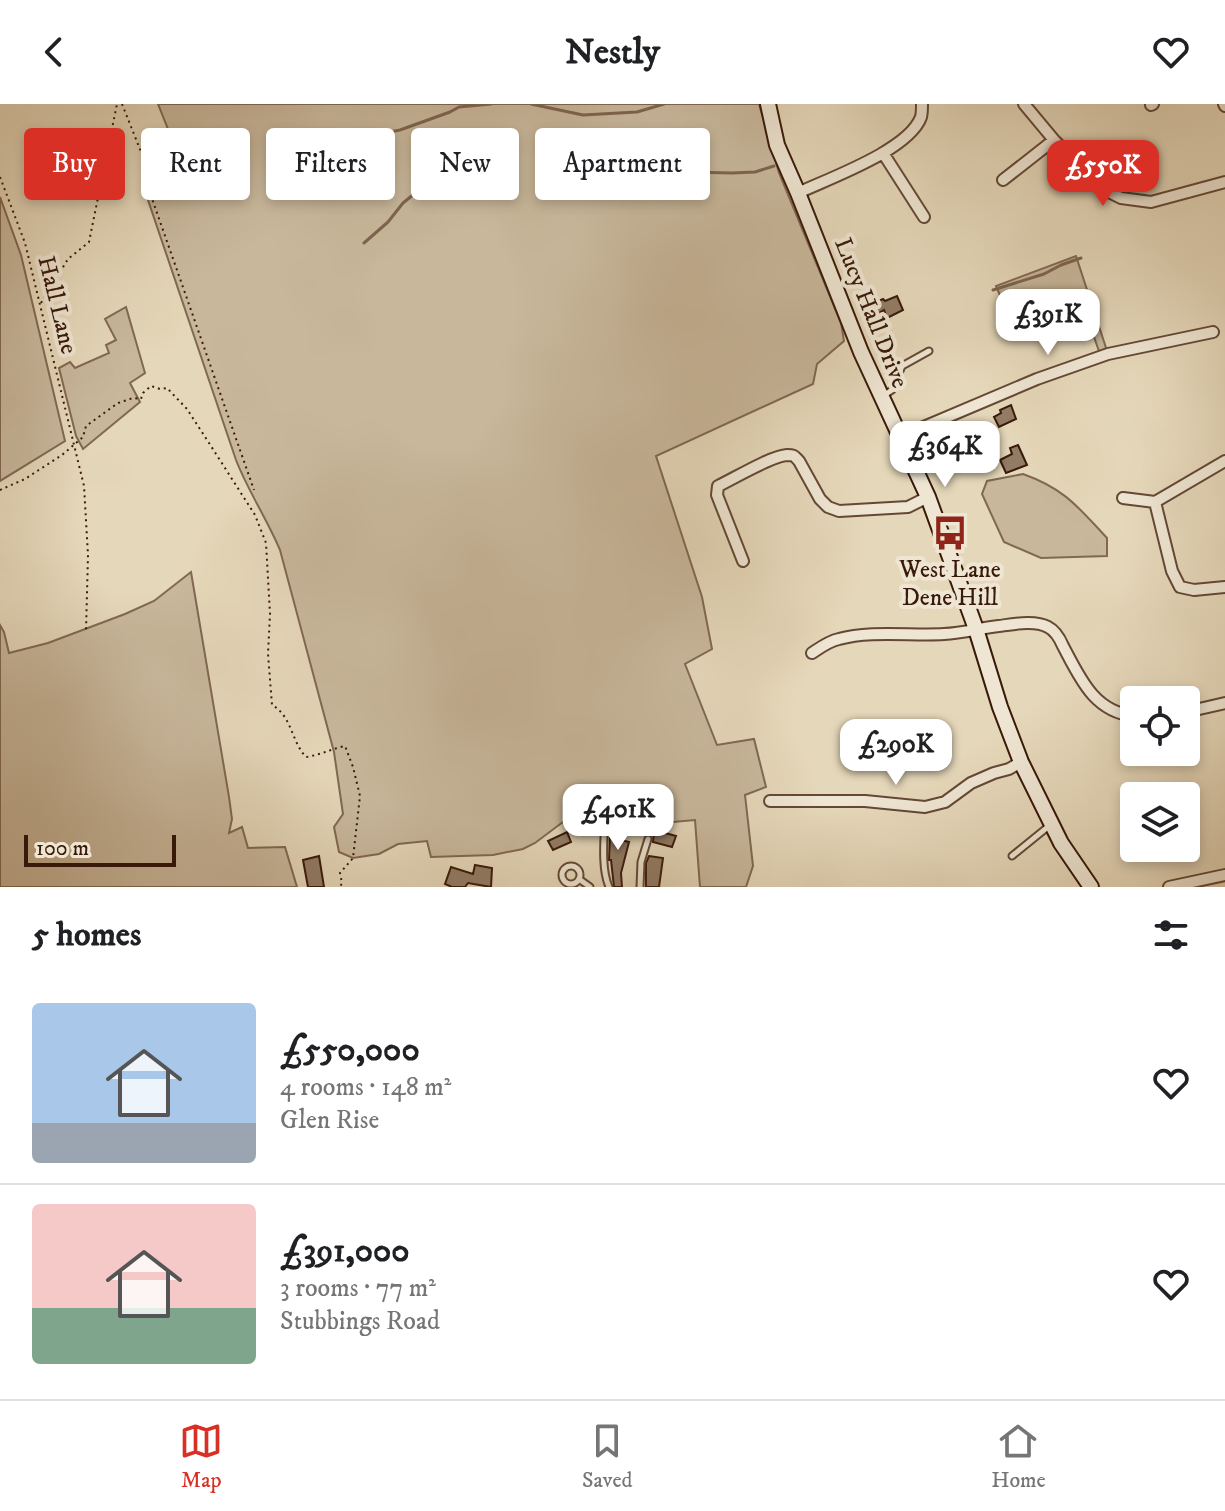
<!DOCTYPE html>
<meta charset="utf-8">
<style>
:root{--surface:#fff;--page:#f2f2f2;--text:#202124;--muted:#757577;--line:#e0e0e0;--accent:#d93025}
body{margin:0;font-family:"IM FELL DW Pica",serif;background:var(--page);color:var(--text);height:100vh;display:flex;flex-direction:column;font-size:30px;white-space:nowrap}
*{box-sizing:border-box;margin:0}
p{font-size:26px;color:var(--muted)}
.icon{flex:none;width:44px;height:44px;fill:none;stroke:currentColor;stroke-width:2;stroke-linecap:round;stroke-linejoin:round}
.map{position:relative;height:783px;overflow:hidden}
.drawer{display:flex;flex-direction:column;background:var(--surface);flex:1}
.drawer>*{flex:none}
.guide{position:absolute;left:24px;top:24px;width:800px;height:72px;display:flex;gap:16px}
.buttons{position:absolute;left:1120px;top:582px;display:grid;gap:16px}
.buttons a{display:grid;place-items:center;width:80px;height:80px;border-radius:8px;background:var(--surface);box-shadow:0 4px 12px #0003;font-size:40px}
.scale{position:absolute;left:24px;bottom:20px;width:152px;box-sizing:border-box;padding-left:8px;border:4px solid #391909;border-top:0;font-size:22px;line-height:28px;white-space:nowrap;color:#391909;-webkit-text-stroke:6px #eee5d2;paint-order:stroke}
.price{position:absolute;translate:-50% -68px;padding:0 18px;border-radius:16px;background:#fff;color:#222;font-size:26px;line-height:52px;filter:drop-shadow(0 2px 4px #0008)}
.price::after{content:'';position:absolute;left:50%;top:48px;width:24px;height:18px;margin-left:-12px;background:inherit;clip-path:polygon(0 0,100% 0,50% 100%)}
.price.current{background:var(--accent);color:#fff}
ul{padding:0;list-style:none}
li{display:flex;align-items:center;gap:24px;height:200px;padding:0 32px}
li+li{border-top:2px solid var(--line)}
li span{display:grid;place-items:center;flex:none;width:224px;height:160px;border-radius:8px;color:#555}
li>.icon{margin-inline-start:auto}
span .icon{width:96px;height:96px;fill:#fffc;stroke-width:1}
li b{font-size:34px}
h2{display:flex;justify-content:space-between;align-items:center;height:96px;padding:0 32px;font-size:34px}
.chip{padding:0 28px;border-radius:8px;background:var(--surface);box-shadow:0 4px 12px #0003;font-size:28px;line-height:72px}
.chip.current{background:var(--accent);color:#fff}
header{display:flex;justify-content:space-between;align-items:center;height:104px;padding:0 32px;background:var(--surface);font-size:36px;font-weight:700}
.dock{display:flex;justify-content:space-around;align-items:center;height:112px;border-top:2px solid var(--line);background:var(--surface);font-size:22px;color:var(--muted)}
.dock a{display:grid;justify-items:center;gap:4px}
.dock .current{color:var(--accent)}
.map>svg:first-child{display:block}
</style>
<header><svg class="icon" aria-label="back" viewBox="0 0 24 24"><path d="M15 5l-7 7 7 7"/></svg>Nestly<svg class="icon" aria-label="heart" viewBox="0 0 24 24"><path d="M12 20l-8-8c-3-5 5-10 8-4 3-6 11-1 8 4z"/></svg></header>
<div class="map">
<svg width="1225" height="783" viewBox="0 0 1225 783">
<rect width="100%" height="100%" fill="#e5d7b9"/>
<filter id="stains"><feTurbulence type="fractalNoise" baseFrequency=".0025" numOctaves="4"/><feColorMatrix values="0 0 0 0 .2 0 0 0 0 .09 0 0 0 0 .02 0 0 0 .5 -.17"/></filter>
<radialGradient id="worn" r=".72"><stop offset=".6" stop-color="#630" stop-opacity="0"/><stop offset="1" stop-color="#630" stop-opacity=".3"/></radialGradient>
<path fill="#c8b79b" stroke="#806852" stroke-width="2" d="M158,0H759L779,69L841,219L844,237L817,260L813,280L656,352L702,493L712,545L685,560L717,641L754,635L766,683L745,691L753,762L746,783H700L695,716L650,720L649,699L579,706L535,739L523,745L493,751L431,753L427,737L398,740L379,750L353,754L339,748L334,723L343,710L334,648L280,446C267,415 248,387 236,356L147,93L189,78Z
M0,93L21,151L65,337L0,377Z
M1076,152L1108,250L1101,253L1079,190L1010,215L996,182Z
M126,203L145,269L130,279L140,298L83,345L76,332L59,264L70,258L75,264L109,249L106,241L116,236L105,215Z
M1023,370C1065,385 1078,403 1107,434V452L1041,454L1004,438L982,390L987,377Z
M191,468L229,693L232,715L229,729L242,723L248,744L285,743L297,783H0V521L4,528L9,549L48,539L125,510L154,497Z"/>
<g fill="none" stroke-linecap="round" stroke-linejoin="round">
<path stroke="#7d644f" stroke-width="3" d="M531,0L583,11L637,8L664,0
M308,49L318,44L349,36L400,26L450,8L459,3L491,0
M642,67L732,69L755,68L774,62
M364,139L388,118L403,99L419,86L487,67
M993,186L1044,170L1061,161L1081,154"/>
</g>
<path fill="#927c65" stroke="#391909" stroke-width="2" d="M897,192L903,206L887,214L884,206L877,210L872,200L883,195L885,197Z
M1011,301L1016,315L999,323L994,313L1001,309L1000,306Z
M951,335L960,355L945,363L942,356L936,359L929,346Z
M1018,341L1027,361L1006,369L1000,356L1012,350L1010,344Z
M614,717L626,721L621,736L629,738L621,769L622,783H614L611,756H609L610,731Z
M654,726L676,732L672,743L653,738Z
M567,728L571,738L553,746L548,737Z
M319,752L324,783H308L303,756Z
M649,752L663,754L659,783H646V759Z
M475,761L492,764L491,783L468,779L465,783H452L445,780L451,763L473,770Z"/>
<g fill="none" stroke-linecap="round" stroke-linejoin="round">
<g stroke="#644835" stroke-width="9">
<path id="lane" d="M883,292L892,286L902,262L929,247
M605,706C605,729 600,762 609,783
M1012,752L1049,722
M562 771a9 9 0 1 1 18 0a9 9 0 1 1-18 0Z
M579,775L590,783
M640,783L641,758L648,735"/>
</g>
<g stroke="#644835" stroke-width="14">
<path id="street" d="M1024,0L1054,36L1101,84L1121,94L1151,98L1225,78
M1224,0L1225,2
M1151,1L1153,0
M883,49L924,113
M1003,76L1054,36
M798,89C830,74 909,46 921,13C922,9 922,4 922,0
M900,333L1037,275L1108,250L1213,228
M1225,357L1155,398L1172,467L1180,483L1194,486L1225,483
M1123,394L1155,398
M743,457L717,391L718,382C735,374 771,352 787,351C795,351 794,352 799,357L820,395L828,403L839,407L908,403L928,393
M812,549C821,543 829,537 839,535C870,526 912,532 944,530C963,529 981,524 999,522C1014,520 1035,516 1048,523C1056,527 1060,535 1063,542C1080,574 1094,608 1134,612
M1186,608L1225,599
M770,697H865L925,703L945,698L971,679L994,669L1009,665L1021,658
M1169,783L1225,771"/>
</g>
<g stroke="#391909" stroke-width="18">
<path id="secondary" d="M768,0L777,41L798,89L861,248L928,393L976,525L1000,603L1021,658L1061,739L1091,783"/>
</g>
<path stroke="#391909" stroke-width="2" stroke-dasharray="2 4" stroke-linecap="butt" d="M122,0L149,68L150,89L254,386
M0,73L25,139L84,382L88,451L86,527
M41,199L68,155L89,138L117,0
M0,386L25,375L62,351L83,333L86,322L118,299L133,294L141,295L143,289L151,282L160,285L167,284L187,305L209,339L255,411L266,439L270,510L268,550L272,601C292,612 291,637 306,653C320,651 331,645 345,642L353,663L360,692L353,754L340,769L342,779L340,783"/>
<use href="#lane" stroke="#eee5d2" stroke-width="5"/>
<use href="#street" stroke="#eee5d2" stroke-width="10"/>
<use href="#secondary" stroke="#eee5d2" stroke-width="14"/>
</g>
<defs>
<g id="bus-bare" transform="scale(2.76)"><path d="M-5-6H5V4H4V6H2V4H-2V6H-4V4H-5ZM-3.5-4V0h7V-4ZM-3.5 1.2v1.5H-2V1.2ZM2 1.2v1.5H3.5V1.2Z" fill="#8f2418" stroke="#eee5d2" stroke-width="2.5" paint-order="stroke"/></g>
</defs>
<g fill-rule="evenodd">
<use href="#bus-bare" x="950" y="429"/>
</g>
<g text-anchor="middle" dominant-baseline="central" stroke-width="8" stroke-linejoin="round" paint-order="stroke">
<g font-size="24" fill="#391909" stroke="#eee5d2">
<text transform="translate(57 201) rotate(76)">Hall Lane</text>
<text transform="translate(871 209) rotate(68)">Lucy Hall Drive</text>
</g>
<g font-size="24" fill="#391909" stroke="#eee5d2">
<text x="950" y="466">West Lane<tspan x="950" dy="28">Dene Hill</tspan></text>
</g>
</g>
<rect width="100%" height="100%" filter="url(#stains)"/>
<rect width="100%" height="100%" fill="url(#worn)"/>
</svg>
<div class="buttons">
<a><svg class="icon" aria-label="locate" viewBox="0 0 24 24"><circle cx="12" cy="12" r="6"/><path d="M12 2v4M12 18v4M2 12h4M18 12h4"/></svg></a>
<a><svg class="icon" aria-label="layers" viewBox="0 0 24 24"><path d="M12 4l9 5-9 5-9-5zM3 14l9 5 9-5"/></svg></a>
</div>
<div class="scale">100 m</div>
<b class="price current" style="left:1103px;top:104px">£550K</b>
<b class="price" style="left:1048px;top:253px">£391K</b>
<b class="price" style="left:945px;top:385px">£364K</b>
<b class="price" style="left:896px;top:683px">£290K</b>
<b class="price" style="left:618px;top:748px">£401K</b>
<div class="guide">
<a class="chip current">Buy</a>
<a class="chip">Rent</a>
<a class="chip">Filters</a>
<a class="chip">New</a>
<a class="chip">Apartment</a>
</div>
</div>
<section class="drawer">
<h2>5 homes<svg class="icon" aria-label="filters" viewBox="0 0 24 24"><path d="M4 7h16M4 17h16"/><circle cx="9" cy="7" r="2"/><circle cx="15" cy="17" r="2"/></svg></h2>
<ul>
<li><span style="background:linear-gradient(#a9c7e8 75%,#9aa5b1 0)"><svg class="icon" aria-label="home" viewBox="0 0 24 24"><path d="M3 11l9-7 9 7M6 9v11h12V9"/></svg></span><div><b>£550,000</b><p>4 rooms · 148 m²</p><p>Glen Rise</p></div><svg class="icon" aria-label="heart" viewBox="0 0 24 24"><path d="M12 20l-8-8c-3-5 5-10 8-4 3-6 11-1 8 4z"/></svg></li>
<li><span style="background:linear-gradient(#f6c9c9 65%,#7fa58c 0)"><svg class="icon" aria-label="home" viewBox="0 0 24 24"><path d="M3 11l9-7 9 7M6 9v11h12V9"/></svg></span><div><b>£391,000</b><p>3 rooms · 77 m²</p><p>Stubbings Road</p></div><svg class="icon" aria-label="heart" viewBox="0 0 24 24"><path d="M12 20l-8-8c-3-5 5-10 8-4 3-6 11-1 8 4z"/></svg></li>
</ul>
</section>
<nav class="dock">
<a class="current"><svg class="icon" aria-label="map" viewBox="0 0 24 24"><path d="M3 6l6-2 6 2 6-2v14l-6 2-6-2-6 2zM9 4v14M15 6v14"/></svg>Map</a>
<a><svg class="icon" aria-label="saved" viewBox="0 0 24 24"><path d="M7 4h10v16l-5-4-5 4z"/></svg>Saved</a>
<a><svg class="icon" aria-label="home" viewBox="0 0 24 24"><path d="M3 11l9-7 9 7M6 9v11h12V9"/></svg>Home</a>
</nav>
